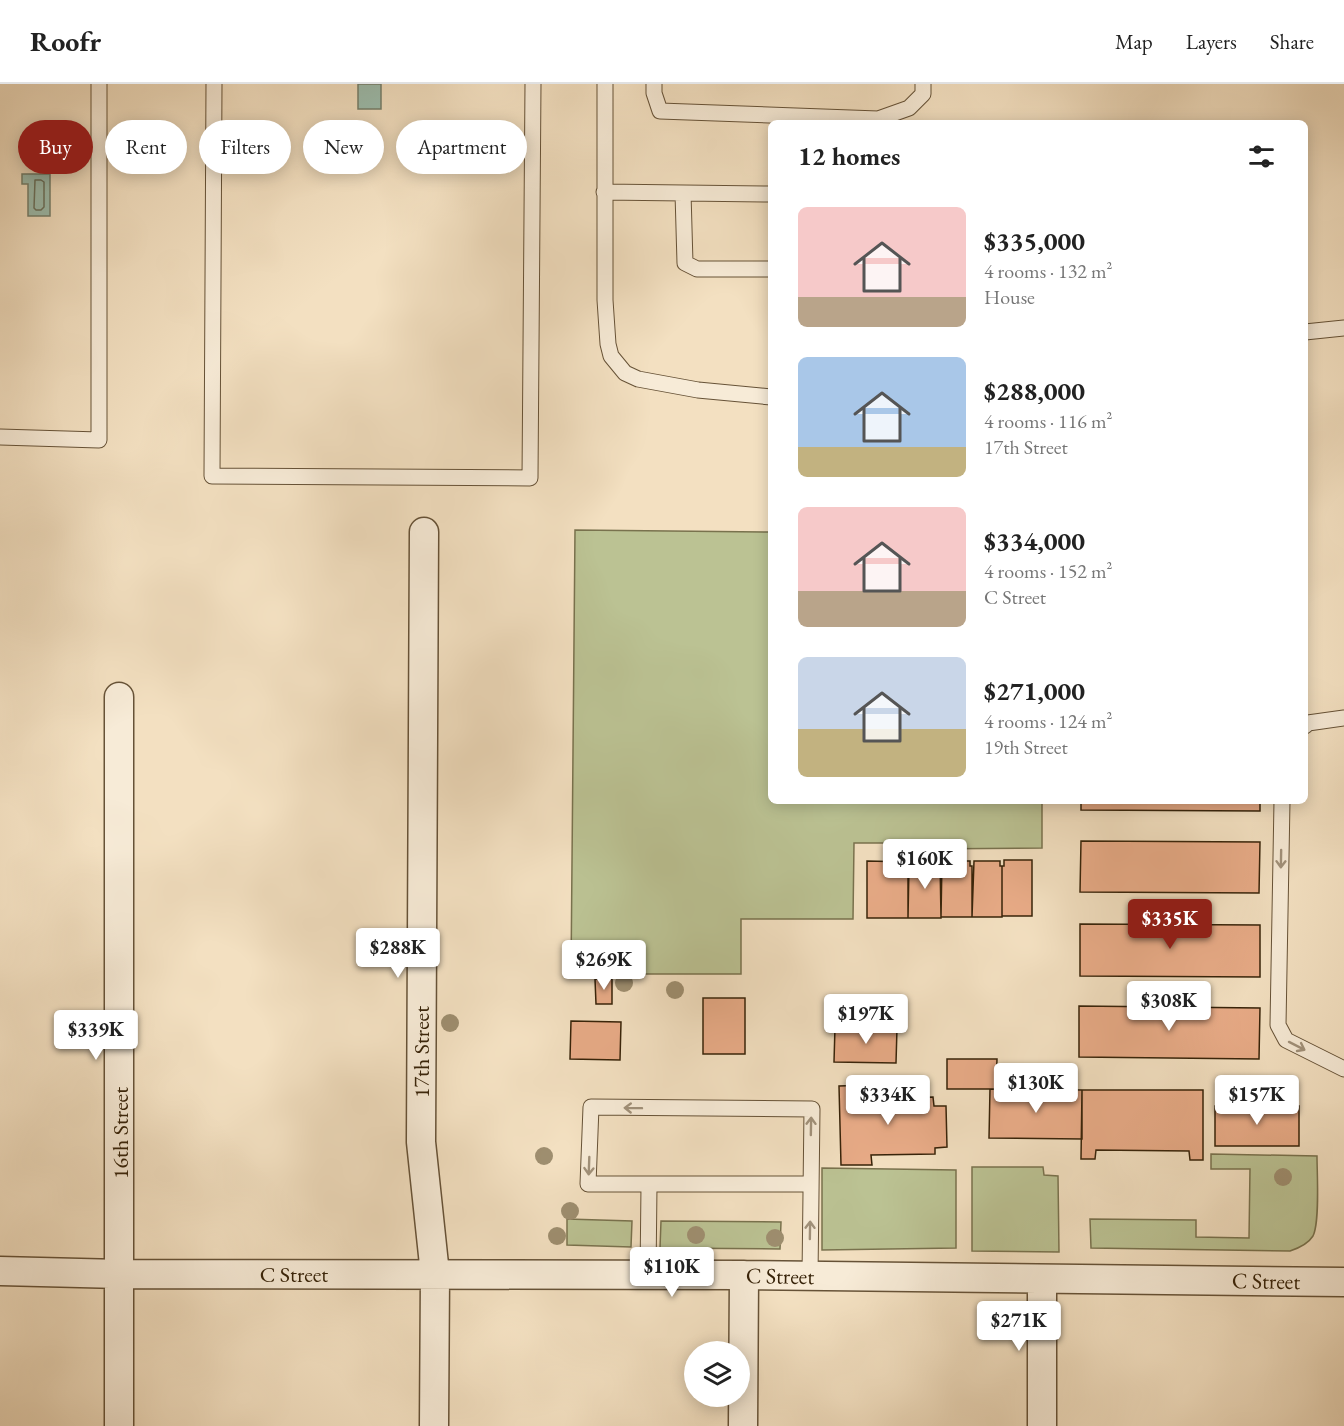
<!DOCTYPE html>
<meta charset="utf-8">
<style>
:root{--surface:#fff;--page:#f2f2f2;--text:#222;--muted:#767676;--line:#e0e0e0;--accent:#8f2418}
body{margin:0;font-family:"EB Garamond",serif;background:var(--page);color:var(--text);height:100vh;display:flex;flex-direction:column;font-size:22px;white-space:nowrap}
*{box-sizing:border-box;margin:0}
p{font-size:20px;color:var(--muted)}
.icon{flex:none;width:33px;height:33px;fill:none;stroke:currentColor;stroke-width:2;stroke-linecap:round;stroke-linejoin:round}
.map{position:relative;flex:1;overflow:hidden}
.panel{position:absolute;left:768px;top:36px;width:540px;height:684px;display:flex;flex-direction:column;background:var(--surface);border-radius:9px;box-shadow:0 3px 15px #0003}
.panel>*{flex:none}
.guide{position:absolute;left:18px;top:36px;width:570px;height:54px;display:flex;gap:12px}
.buttons{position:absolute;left:684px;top:1257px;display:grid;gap:12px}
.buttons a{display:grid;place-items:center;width:66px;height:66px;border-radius:50%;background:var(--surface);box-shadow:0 3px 15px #0003;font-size:30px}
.price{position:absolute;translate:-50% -51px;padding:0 14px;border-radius:6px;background:#fff;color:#222;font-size:20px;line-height:39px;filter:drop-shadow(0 2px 3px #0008)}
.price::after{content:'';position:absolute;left:50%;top:36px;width:18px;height:14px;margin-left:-9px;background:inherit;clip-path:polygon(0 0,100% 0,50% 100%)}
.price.current{background:var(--accent);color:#fff}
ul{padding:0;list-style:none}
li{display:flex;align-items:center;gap:18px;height:150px;padding:0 30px}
li span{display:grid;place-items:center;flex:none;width:168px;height:120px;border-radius:9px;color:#555}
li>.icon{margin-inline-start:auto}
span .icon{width:72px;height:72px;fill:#fffc;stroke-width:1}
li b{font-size:26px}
h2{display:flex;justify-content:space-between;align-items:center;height:72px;padding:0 30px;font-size:26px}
.pill{padding:0 21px;border-radius:27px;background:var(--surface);box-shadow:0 3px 15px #0003;font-size:21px;line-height:54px}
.pill.current{background:var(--accent);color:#fff}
header{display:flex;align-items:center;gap:36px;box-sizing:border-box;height:84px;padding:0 30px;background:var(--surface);border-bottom:2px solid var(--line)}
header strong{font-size:28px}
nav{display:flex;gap:33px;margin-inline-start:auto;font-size:21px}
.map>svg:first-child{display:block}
</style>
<header>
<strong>Roofr</strong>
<nav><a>Map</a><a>Layers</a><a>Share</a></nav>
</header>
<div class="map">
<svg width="1344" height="1342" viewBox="0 0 1344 1342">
<rect width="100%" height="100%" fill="#f3e0c1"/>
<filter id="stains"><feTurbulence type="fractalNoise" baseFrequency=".00333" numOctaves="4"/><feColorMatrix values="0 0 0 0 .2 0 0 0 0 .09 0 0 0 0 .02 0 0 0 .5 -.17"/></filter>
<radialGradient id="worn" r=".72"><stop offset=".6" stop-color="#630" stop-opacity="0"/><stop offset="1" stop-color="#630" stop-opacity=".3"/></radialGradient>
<path fill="#bbc293" stroke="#79724e" stroke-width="1.5" d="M575,446L771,448V717H1042V764L921,765V759H854L853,835H741V890H571Z
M1211,1070L1317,1072C1317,1089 1320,1138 1313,1152C1308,1160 1299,1164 1290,1167L1091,1164L1090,1135L1196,1136V1153L1249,1154L1250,1085H1211Z
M972,1083H1043L1044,1091L1058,1092L1059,1168L972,1167Z
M822,1084L956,1086V1164L822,1166Z
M567,1135L632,1137L631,1163L567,1161Z
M661,1137L781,1138L780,1165L660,1164Z"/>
<path fill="#9cbdae" stroke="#747f6c" stroke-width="1.5" d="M358,0H381V25H358Z
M22,90H50V132H28V100H22Z"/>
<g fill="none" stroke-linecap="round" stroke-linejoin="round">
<path stroke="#6a705c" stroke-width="1.5" d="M35,96H41L44,98V123L41,126H36L34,124Z"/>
</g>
<path fill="#e8ab87" stroke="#372309" stroke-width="1.5" d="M1081,717H1260V727L1081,726Z
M1081,757L1260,758L1259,809L1080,808Z
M1004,776H1032V832H1002V782H1004Z
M867,777L908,778V834H867Z
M912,777H940L941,834H908L909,782H912Z
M942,777H970V782H972V833H941Z
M974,777H1000V782H1002V833H972Z
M1080,840L1260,841V893L1080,892Z
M595,895H612V920H596Z
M703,914H745V970H703Z
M1079,922L1260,924L1259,975L1079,973Z
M571,937L621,938L620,976L570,975Z
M835,943L897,944L896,979L834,978Z
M947,975H997L996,1005H947Z
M869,1001L870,1015L933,1013L934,1022H946L947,1063L935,1064V1070L871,1071L872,1081H841L839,1002Z
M990,1005L1082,1006V1055L989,1054Z
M1082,1006H1203V1076H1190L1189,1067L1096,1066L1095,1075H1081Z
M1215,1022H1299V1062H1215Z"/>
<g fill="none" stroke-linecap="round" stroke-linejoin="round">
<g stroke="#665237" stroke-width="17">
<path id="service" d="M214,0L212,392L530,394L533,0
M605,0V216L608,260L611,272L625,289L638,295L698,306L771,313
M654,0V9L660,27L878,35L909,24L923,10V0
M604,108L771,110
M683,109L685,179L697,185H771
M1305,248L1344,244
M0,353L99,356V0
M1305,642L1308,639L1344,634
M1282,717L1278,941L1286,956L1344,985
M648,1191L649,1102
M810,1192L812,1025L591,1023L588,1100H811"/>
</g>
<g stroke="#665237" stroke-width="31">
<path id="minor" d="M424,448L421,1058L435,1190L434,1342
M119,613V1342
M0,1187L120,1190L744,1191L1344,1198
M1042,1195V1342
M743,1342L744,1191"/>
</g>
<use href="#service" stroke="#f7ebd7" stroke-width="15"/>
<use href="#minor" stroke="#f7ebd7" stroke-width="28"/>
</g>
<g fill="#9e8e6f">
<circle cx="624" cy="899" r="9"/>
<circle cx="675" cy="906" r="9"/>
<circle cx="450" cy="939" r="9"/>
<circle cx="544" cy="1072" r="9"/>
<circle cx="1283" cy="1093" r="9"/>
<circle cx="570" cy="1127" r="9"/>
<circle cx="696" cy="1151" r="9"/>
<circle cx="557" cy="1152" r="9"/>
<circle cx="775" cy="1154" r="9"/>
</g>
<defs><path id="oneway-shaft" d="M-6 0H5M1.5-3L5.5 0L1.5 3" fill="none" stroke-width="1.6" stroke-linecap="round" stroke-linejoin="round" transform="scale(1.5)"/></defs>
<g stroke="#a1917a">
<use href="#oneway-shaft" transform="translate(1281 775) rotate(91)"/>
<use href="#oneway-shaft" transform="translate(1297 962) rotate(27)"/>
<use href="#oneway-shaft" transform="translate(633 1024) rotate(-179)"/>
<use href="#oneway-shaft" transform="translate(811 1042) rotate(-89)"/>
<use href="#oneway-shaft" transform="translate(589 1082) rotate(92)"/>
<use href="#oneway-shaft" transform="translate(810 1146) rotate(-89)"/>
</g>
<g text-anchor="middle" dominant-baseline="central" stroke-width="4.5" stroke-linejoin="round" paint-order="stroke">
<g font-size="22" fill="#372309" stroke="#f7ebd7">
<text transform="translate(421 968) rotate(-90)">17th Street</text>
<text transform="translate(120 1049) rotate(-90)">16th Street</text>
<text x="294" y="1190">C Street</text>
<text transform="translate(780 1192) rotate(1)">C Street</text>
<text transform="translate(1266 1197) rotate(1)">C Street</text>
</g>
</g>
<rect width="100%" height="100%" filter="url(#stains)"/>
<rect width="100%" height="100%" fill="url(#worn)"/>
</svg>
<div class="buttons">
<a><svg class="icon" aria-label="layers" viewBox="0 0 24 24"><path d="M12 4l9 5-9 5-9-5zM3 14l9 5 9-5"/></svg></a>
</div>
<b class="price" style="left:925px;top:806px">$160K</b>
<b class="price current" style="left:1170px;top:866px">$335K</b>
<b class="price" style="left:398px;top:895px">$288K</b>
<b class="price" style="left:604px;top:907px">$269K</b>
<b class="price" style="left:1169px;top:948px">$308K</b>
<b class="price" style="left:866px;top:961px">$197K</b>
<b class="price" style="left:96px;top:977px">$339K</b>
<b class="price" style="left:1036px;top:1030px">$130K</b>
<b class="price" style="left:888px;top:1042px">$334K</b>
<b class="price" style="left:1257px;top:1042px">$157K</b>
<b class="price" style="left:672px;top:1214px">$110K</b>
<b class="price" style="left:1019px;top:1268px">$271K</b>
<div class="guide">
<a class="pill current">Buy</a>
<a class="pill">Rent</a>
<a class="pill">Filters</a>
<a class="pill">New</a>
<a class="pill">Apartment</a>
</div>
<section class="panel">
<h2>12 homes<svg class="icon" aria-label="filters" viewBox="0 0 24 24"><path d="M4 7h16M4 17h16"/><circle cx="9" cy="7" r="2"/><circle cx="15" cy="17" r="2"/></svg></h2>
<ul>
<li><span style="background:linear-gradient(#f6c9c9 75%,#b9a48a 0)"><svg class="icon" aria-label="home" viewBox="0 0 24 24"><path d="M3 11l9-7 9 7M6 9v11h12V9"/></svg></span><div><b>$335,000</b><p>4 rooms · 132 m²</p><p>House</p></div></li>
<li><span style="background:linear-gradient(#a9c7e8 75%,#c2b280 0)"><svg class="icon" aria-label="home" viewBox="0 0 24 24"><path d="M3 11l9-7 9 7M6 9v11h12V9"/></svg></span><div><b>$288,000</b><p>4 rooms · 116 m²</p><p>17th Street</p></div></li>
<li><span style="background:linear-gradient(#f6c9c9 70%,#b9a48a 0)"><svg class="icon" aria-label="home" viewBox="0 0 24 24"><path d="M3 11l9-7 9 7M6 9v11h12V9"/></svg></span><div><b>$334,000</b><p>4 rooms · 152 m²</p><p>C Street</p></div></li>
<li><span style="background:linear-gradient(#c9d6e8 60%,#c2b280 0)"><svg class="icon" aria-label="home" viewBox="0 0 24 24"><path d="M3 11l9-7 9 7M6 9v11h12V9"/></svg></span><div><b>$271,000</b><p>4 rooms · 124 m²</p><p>19th Street</p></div></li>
</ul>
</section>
</div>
